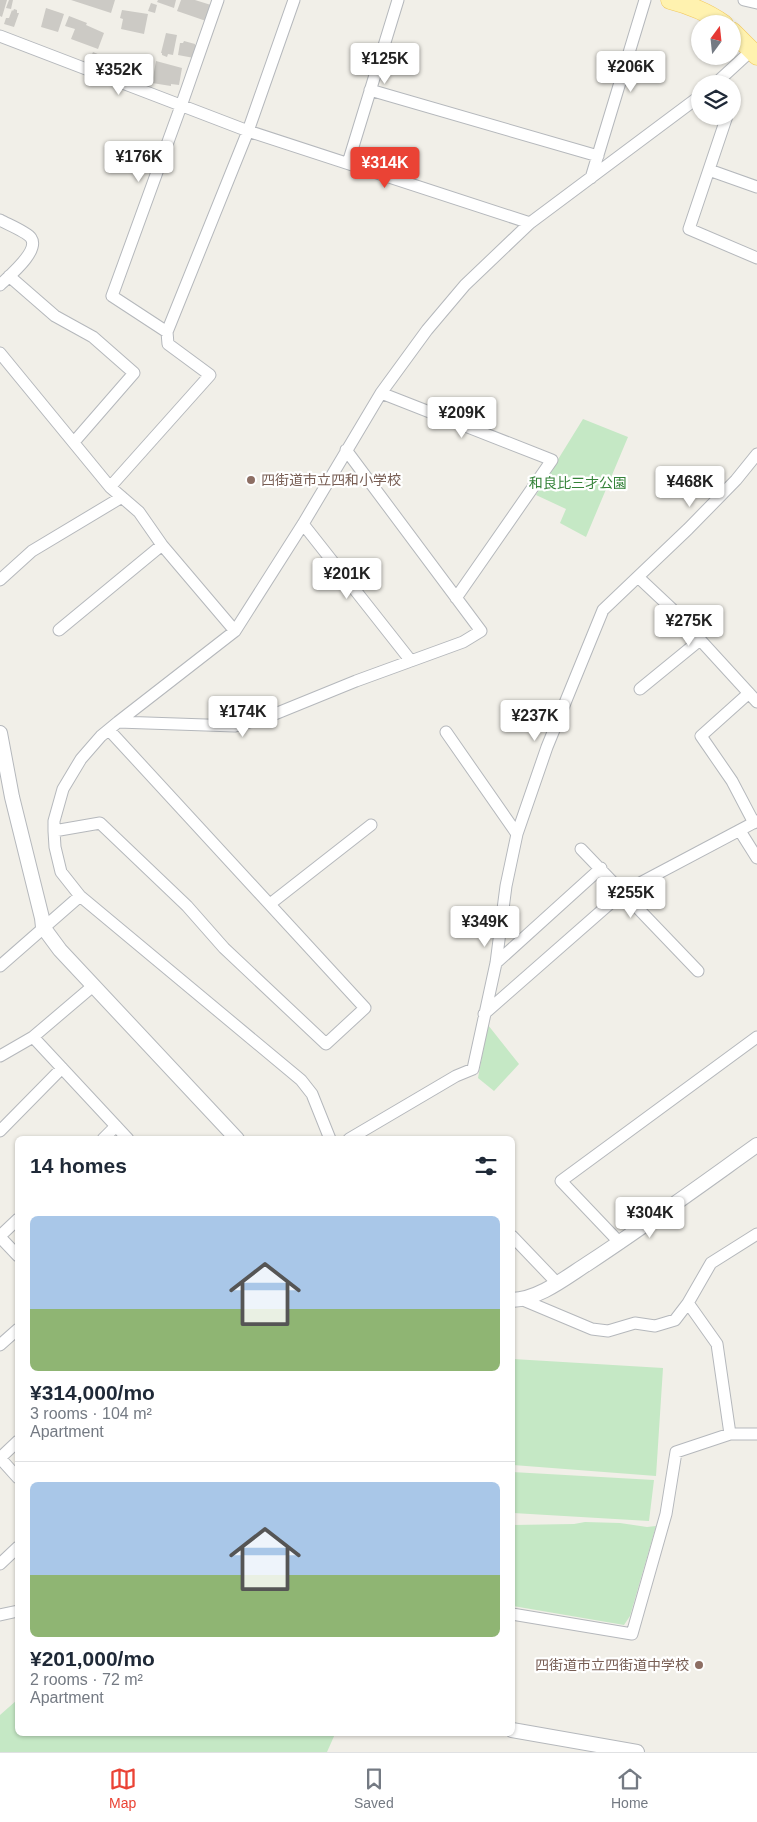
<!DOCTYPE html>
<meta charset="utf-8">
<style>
:root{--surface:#fff;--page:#f2f2f3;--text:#1f2937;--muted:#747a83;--line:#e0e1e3;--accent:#ea4335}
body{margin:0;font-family:Helvetica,"Noto Sans JP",sans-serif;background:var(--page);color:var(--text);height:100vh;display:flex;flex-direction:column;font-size:19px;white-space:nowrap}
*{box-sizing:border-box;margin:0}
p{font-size:16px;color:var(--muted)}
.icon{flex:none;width:28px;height:28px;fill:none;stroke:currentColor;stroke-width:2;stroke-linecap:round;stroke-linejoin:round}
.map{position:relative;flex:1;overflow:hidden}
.sheet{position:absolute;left:15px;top:1136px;width:500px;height:600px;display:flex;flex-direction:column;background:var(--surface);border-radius:8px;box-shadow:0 1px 4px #0004}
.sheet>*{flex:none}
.needle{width:32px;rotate:15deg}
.controls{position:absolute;left:691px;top:15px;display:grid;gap:10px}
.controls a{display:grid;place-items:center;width:50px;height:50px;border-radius:50%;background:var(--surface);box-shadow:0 1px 4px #0004;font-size:25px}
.price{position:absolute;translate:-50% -42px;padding:0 11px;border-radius:5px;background:#fff;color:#222;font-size:16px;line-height:32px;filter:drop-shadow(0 1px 2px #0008)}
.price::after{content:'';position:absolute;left:50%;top:30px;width:15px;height:11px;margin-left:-8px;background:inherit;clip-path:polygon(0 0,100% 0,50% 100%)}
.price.selected{background:var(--accent);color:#fff}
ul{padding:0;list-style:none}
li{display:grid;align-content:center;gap:10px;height:265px;padding:0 15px}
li+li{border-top:1px solid var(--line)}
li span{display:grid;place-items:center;height:155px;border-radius:8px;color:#555}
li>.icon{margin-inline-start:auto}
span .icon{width:90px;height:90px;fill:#fffc;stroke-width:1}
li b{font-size:21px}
h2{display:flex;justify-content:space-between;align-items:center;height:60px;padding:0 15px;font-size:21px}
.dock{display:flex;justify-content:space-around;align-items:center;height:70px;border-top:1px solid var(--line);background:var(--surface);font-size:14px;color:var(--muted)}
.dock a{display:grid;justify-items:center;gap:2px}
.dock .selected{color:var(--accent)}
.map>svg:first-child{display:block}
</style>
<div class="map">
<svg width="757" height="1752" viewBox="0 0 757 1752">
<rect width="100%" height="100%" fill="#f1efe8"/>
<path fill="#c5e8c5" d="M583,419L628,437L586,537L560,523L566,509L536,495Z
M488,1025L519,1064L494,1091L478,1078Z
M513,1359L663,1368L656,1476L513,1465Z
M512,1472L654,1480L649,1521L513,1513Z
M585,1522L620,1523L647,1527L656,1526L630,1616L624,1625L513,1606V1525L574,1524Z
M17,1700L18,1734H335L327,1752H0V1715Z"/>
<path fill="#cccac5" d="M0,0H7L2,17L0,16Z
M9,0H13L11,9L6,8Z
M71,0H115L111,13Z
M158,0H176L174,8L157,2Z
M181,0H195L211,5L206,21L177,11Z
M151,3L157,5L155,13L148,11Z
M46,8L64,14L58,32L41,27Z
M14,9L17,10V13H19L14,27L4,24L6,18H9L12,10L13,11Z
M122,10L148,14L144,34L121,29L123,19L120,18Z
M69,16L87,23L86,25L104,33L98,49L71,39L75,29L65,26Z
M166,33L177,35L173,55L168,54L167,57L162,55V53H161Z
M184,41L195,44V45L198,46L194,58L178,55L180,43H183Z
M93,52L100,55L94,69L87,66Z
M156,61L182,68L179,85L171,84V86L152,83Z"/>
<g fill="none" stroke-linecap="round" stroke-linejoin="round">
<g stroke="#b5b8bc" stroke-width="13">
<path id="minor" d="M744,0L757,3
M0,36L248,131L530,223
M715,84L752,50
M370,90L598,156
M727,116L689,229L757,258
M348,163L398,0
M709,170L757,187
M591,178L645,0
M0,220C7,224 27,232 31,238C40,251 9,276 0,285
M9,276L55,316L93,337L134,373L74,442
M167,332L112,296L181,106L218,0
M0,353L110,487L139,512L162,545L235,631
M381,393L552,460L456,598
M110,487L210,375L168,344L167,332L248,131L294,0
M303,524L411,661
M638,577L671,608L757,702
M0,580L32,551L122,497
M59,630L162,545
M640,689L700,640
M749,693L701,736L732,781L754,823
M118,722L235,726L270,716L356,681L463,642L481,631L346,450
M446,732L517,834
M54,831L100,823L187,906L224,948L326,1044L365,1008L109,730
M740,831L757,858
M581,849L698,971
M270,904L371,825
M496,963L601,868
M0,966L80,896
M484,1014L623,892L757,821
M33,1037L128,1139
M0,1056L33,1037L93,986
M0,1131L62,1068
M103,1139L116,1126
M330,1139L312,1094L301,1080L80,896L61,872L55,847L54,831V821L63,789L81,759L101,736L118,722L235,631L303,524L381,393L427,330L465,285L530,223L700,96
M349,1139L456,1076L473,1069L496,963L506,886L517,834L547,747L603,610L688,529L736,480L757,454
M0,1236L18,1219
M512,1236L557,1283
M0,1237L18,1256
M620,1243L561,1181L757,1037
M523,1300L592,1329L608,1331L635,1323L655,1326L675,1320L688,1303L711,1263L757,1234
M688,1303L717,1344L730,1434
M0,1345L18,1329
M0,1458L18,1478
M0,1458L18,1441
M0,1564L18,1547
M512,1614L632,1634L666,1514L676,1452L730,1434H757
M0,1615L18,1611"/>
</g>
<g stroke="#b5b8bc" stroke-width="16">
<path id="tertiary" d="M0,733L12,797L42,918L43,927L60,950L237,1139
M512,1300C539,1299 565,1278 587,1264C645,1226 701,1185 757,1145
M512,1730L637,1752"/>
</g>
<g stroke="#f2c960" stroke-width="19">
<path id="primary" d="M670,0C690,5 707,12 724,24
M732,31L757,56"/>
</g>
<use href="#minor" stroke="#fff" stroke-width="11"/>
<use href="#tertiary" stroke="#fff" stroke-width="14"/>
<use href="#primary" stroke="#fff2af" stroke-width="18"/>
</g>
<g fill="#8d6e63" stroke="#fff" stroke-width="2">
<circle cx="251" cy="480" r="5"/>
<circle cx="699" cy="1665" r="5"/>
</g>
<g text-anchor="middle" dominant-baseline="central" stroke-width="4.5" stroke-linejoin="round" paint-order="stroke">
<g font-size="14" fill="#785e54" stroke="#fff" text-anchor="start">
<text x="261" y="480">四街道市立四和小学校</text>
<text x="689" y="1665" text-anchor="end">四街道市立四街道中学校</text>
</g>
<g font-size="14" fill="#348238" stroke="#fff">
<text x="578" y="483">和良比三才公園</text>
</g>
</g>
</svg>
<div class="controls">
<a><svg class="needle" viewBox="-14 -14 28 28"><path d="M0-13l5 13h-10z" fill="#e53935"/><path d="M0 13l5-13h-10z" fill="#747a83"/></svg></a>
<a><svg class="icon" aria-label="layers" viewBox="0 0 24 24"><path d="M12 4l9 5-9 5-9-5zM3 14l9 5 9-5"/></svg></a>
</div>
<b class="price" style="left:385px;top:85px">¥125K</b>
<b class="price" style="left:631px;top:93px">¥206K</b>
<b class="price" style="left:119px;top:96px">¥352K</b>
<b class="price" style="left:139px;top:183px">¥176K</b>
<b class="price selected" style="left:385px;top:189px">¥314K</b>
<b class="price" style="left:462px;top:439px">¥209K</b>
<b class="price" style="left:690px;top:508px">¥468K</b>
<b class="price" style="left:347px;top:600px">¥201K</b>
<b class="price" style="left:689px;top:647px">¥275K</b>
<b class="price" style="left:243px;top:738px">¥174K</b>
<b class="price" style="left:535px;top:742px">¥237K</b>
<b class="price" style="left:631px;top:919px">¥255K</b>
<b class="price" style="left:485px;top:948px">¥349K</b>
<b class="price" style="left:650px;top:1239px">¥304K</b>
<section class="sheet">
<h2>14 homes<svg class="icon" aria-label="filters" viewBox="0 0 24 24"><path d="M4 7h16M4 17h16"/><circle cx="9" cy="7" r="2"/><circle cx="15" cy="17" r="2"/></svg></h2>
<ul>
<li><span style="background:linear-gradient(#a9c7e8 60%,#8fb573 0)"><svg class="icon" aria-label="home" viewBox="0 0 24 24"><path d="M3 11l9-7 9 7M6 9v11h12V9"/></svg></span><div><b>¥314,000/mo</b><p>3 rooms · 104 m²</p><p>Apartment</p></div></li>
<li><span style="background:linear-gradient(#a9c7e8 60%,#8fb573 0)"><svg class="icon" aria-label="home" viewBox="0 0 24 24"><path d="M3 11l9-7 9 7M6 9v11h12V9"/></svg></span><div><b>¥201,000/mo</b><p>2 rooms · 72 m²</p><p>Apartment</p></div></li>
</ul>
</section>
</div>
<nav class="dock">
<a class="selected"><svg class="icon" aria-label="map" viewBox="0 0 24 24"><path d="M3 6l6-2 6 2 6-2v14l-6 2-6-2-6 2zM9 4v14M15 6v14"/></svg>Map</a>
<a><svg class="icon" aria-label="saved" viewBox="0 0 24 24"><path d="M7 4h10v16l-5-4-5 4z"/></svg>Saved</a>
<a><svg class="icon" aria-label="home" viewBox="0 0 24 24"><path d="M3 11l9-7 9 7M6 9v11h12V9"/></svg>Home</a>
</nav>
